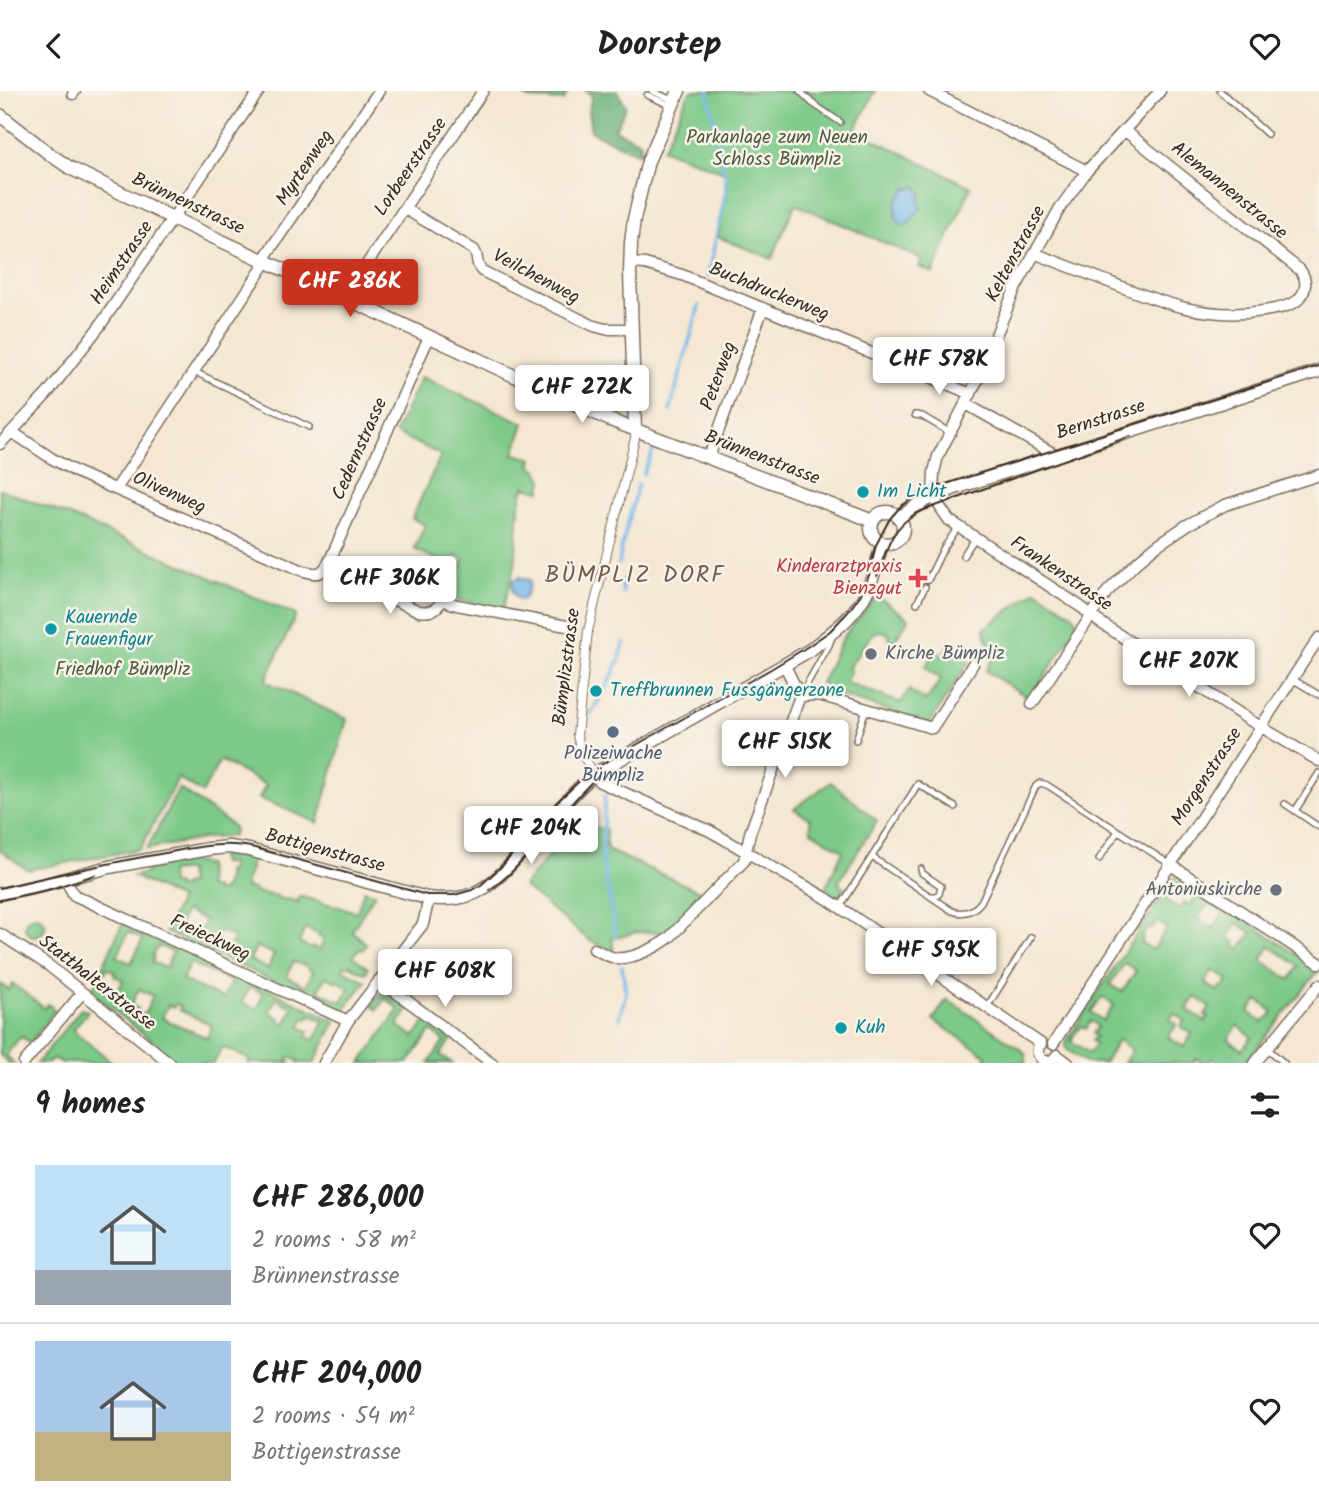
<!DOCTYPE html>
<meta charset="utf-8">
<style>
:root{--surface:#fff;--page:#f2f2f2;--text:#222;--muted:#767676;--line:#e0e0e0;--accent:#c8321e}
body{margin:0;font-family:Kalam,sans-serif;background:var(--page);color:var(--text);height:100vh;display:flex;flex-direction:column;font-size:26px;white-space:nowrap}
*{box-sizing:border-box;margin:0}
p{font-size:23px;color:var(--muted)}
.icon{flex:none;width:38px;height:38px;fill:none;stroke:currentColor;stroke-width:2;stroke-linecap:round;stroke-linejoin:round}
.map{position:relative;height:972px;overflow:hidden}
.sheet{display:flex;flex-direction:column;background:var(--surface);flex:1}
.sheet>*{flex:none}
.price{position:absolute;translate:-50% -60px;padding:0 16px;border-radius:7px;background:#fff;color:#222;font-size:23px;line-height:46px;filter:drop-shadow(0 2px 4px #0008)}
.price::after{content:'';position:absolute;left:50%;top:42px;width:21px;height:16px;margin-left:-10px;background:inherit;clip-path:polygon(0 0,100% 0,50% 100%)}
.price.current{background:var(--accent);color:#fff}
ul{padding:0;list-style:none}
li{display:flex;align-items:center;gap:21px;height:175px;padding:0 35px}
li+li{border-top:2px solid var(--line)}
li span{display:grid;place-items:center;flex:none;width:196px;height:140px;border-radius:0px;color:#555}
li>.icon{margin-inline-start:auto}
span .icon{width:84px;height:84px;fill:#fffc;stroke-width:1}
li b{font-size:30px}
h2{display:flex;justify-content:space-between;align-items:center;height:84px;padding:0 35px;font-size:30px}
header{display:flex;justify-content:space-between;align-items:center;height:91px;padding:0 35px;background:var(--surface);font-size:32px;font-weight:600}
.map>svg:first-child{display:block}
</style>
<header><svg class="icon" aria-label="back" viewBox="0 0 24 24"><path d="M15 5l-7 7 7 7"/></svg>Doorstep<svg class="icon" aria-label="heart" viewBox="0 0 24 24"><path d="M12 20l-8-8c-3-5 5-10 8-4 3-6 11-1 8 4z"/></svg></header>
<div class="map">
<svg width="1319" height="972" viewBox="0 0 1319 972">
<rect width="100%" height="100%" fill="#f7f3e8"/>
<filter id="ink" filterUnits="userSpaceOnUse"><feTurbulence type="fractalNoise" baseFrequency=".0143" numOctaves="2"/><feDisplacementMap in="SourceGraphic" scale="14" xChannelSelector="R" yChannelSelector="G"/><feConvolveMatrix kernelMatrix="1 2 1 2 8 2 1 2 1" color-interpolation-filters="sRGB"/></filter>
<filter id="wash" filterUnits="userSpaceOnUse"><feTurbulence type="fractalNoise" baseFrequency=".00686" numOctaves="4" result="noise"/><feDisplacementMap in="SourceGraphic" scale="28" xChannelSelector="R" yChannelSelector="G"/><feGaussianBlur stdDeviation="1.57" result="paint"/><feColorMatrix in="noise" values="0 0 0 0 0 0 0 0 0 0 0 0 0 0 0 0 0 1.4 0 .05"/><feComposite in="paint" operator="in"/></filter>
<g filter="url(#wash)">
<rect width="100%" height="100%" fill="#f5e7d2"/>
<path fill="#7bc988" stroke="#5b7a53" stroke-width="2" fill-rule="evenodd" d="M690,0H875L855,39L971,96L933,182L919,176L922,168L795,113L772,168L718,146L726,99L724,81L663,58Z
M421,286L524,332L514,363L533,368L531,375L537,378L543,389L541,400L524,396L519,415L515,474L503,518L457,509C447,497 460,481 464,468L456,464L451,475L414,458L425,434L412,427L441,364L395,342Z
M0,398L70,425L296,524L266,589L267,591L347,628L318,732L259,707L266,694L220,669L202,702L178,687L140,758L28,779L0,759Z
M1036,499L1072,523C1076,528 1078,531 1076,537L1032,605L1027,606L986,580L993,568L984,538Z
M877,505L909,528L892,553L890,552L889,544L883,540L874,541L849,576L851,578L846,591L900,612L909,599L926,610L941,588L925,576L936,560L943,564L949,555L970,570L929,633L833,602L821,592L843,546Z
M831,691L877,730L838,792L844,797L837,808L824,800L843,760L811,740L810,728L794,718Z
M179,697L234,736L233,745L207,747L147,758Z
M582,726V735L606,738L607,759L706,803L669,839L663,842L637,841L612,848L614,860L590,850L523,795Z
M220,764H229L253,767L245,796L255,799V801L277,805L278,807L287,809L288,808L298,811L299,805L357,821L364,799L375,802L352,840L367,853L362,859L360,858L353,865L368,877L366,882L355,878L351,874L343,876V879L366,890L343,920H339L165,841L180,808L133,785L146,782V778L189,770L207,774L208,797H215V800H223V797L226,796L225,791L227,790V780H231V773L221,772ZM188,779L189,793L183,794V797H177V794H171L170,781ZM185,820L205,829L196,848L176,839ZM305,837L319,843L318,845L324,848L320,859L313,856L312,858L299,852ZM219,840L234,846L227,862L212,856ZM256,855L274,863L268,878L250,869ZM293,871L307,875V877L313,880L306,895L287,886ZM325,886L338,891L339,890L349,897L342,911L318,900Z
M1175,785H1178L1317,877L1318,880L1245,972H1219L1212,967L1208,972H1200L1201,970L1197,967L1193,972H1124L1132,959L1118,949L1104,972H1087L1069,960L1066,957V950ZM1177,792L1196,805L1190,814L1185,811L1179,818L1166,809ZM1208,813L1223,822L1213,837L1198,827ZM1157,831L1167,837L1153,859L1141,851L1143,847L1142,846L1148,836L1152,838ZM1237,832L1252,842L1239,858L1234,855L1236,852L1228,846ZM1270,855L1299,875L1290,889L1261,869ZM1125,872L1136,880L1122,901L1110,893ZM1213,879L1228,889L1223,897L1221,896L1218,900L1205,892ZM1102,906L1114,914L1103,930L1091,921ZM1195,906L1210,916L1205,924L1208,926L1205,931L1187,918ZM1258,909L1273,921L1263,932L1249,921ZM1174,922L1185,929L1181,936L1192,943L1184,956L1168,946L1177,933L1170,929ZM1091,930L1098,935L1093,943L1096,945L1092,950L1096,953L1089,962L1071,950L1074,944L1081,935L1086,938ZM1238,935L1252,946L1242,959L1228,948Z
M25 835a10 10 0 1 1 20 0a10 10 0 1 1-20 0Z
M123,831L336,930L314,972H298L299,970L290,966L287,970L291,972H248L249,968L222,956L214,972H179L91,901ZM128,841L143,848L131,872L117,866ZM159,855L173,861L166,877L152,871L154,865L152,864ZM190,872L231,890L223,908L182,889ZM107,877L115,881L114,885L123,889L116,905L103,898L106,890L102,887ZM249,896L263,902L257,918L242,912ZM139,898L153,905L144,924L137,921L138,918L131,914ZM277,906L280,908L279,910L293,916L285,933L279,930L280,927L269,921ZM176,913L181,915L179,919L212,934L207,947L162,927L168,914L174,916ZM310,924L323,930L315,949L306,946L309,940L300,936L304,927L308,928Z
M0,893L9,899L13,893L44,917L48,913L55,919L30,952L21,945L6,964L14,972H6L7,970L0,964Z
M383,900L388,902L409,917L398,934L414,946L426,930L452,948L440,964L452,972H429L444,950L431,940L408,972H361L399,918L385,907L377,919L371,914Z
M947,908L1023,960L1026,965L1025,972H983L987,965L933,929Z
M81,918L88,920L73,939L113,972H63L53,967L49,972H37Z"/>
<path fill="#64ad74" stroke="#506c49" stroke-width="2" d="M513,0H569L563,10L530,8Z
M586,0H617L626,15L615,39L641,51L639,63L591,41L588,21L592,5Z"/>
<path fill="#75b7ea" stroke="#587084" stroke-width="2" d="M915,95L918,96L919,101L922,102L919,110C923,120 919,120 913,125C912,126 910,132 910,132L908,131L904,134H900L898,128L895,126C898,120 895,118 896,112C897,106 904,103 907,96L911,98Z
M519,486L530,489V495L524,508L520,509C513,505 510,495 514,488H518Z"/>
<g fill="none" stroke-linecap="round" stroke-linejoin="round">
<path stroke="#75b7ea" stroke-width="3.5" d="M708,185L726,99L725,84L708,0
M670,320L699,215
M643,383L653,360
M619,473L621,458L638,393
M621,489L623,502
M590,623C604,602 619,577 624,552
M605,705L602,766L616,846
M619,928L626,903L622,875"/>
</g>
</g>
<g filter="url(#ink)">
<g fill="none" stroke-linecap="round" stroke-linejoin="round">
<g stroke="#7c6c5d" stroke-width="8">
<path id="service" d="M652,0L674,10
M800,0L812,12L840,31
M1220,0L1267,43
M647,4L672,15
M195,281L309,336
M915,324L922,325L949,341
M963,465L975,447
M928,489L943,458L959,435
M917,512L925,496
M1292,588L1319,604
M800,605L829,554L832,546
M856,649L866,618
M1285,713L1319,736
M1295,720L1319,682
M872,766L952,820C964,824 973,821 981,811L1036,695L1040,692L1047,694L1171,774
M1099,768L1118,740
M921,778L922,782L941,795L939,803L936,805H931
M840,816L918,693L955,716
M987,916L1031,846
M1267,957L1284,972"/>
</g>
<g stroke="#7c6c5d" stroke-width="10">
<path id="pedestrian" d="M594,683L581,661L577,644L588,540L635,347V339"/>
</g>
<g stroke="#7c6c5d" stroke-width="13">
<path id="minor" d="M929,0L1087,80
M1160,0L1087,80L1060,117L1015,198L977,290L938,365L934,381L933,406L949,429L1081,516L1098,530L1251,630L1319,670
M73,3L75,0
M405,118L474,159C479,166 475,174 482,180L594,235L605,238H631
M1034,162C1059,172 1084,181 1109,191C1162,212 1206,229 1264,220C1275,218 1291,216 1299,208C1307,199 1307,188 1300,179L1124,39
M630,172L645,173L682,184L971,303
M344,207L483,0
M966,313L1056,364
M12,341L51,367L78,382L301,479C317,484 322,485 330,469L429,246
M0,353L47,303L99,236L259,0
M709,366L763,217
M116,398L263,176L267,163L379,0
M325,478L419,520C430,522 437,519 442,509L457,514L572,536
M800,605L819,604L932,637L973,573
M1032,613L1107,501L1137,471L1156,455L1187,434L1225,414L1319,384
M594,683L600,691L710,740L826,807L1041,953
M1171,774L1319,872
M65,788L74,804L348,930
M0,843L48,874L170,972
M594,858C601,861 608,866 616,867C632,869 658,856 670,846L744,770L750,742L800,605L784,573
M379,889L492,972
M1041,953L1038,957V963L1043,970
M1053,953L1319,547
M1057,964L1068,972
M1043,970H1052L1057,964
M24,972L82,902
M324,972L348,930L423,833L429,807
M1255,972L1319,894"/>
</g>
<g stroke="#7c6c5d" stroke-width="15">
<path id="tertiary" d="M0,24L51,64L70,77L189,135L610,329L873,430
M635,339L630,181L631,152L634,128L648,70L679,0
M871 437a16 16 0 1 1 32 0a16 16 0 1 1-32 0Z
M899,427L924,410L955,397L1319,280
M0,803L46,793L109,776L208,758L229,756L249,759L427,807C443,809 459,809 475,802C496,792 512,772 527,755C549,730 569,705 594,683L810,559C831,542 855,526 867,500C874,485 878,468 882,453"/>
</g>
<use href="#service" stroke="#fff" stroke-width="5"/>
<use href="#pedestrian" stroke="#fff" stroke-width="8"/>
<use href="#minor" stroke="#fff" stroke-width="10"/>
<use href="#tertiary" stroke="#fff" stroke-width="12"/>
<path stroke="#3b2a1e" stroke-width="2" d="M877,485C888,456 889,440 916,422L1131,345
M0,797C51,785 102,773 154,764C188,758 220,749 255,757L427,804H454L472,799L481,794L503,774L555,713L590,680L771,578L807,556L830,540L848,521L861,503L869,484L876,454L889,429L900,416L910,409L930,398L1319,275
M489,799C508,787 522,770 537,753C556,731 574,708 595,688
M0,809L47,799L95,784"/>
</g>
</g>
<g fill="#0f9aa8" stroke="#f7f3e8" stroke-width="2.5">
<circle cx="863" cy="401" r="7"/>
<circle cx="51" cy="538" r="7"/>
<circle cx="596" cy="600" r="7"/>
<circle cx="841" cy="937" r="7"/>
</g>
<path fill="#e0444e" stroke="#f7f3e8" stroke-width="2.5" d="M914.5 476.5h7v7h7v7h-7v7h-7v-7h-7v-7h7z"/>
<g fill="#6b7280" stroke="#f7f3e8" stroke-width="2.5">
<circle cx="871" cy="563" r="7"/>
<circle cx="1276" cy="799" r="7"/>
</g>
<circle fill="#5c6f8a" stroke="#f7f3e8" stroke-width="2.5" cx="613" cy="641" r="7"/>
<g text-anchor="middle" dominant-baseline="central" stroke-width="5" stroke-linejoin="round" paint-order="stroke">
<g font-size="19" fill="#4e5a3e" stroke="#f7f3e8">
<text x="777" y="47">Parkanlage zum Neuen<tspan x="777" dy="22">Schloss Bümpliz</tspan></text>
<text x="123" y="579">Friedhof Bümpliz</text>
</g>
<g font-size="19" fill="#3b2a1e" stroke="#f7f3e8">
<text transform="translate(411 76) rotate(-56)">Lorbeerstrasse</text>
<text transform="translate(305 77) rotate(-56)">Myrtenweg</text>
<text transform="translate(1229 100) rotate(39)">Alemannenstrasse</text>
<text transform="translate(188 113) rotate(25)">Brünnenstrasse</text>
<text transform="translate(1016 163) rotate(-62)">Keltenstrasse</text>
<text transform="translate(122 172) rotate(-56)">Heimstrasse</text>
<text transform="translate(536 186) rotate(28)">Veilchenweg</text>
<text transform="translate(769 201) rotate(22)">Buchdruckerweg</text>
<text transform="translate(719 285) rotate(-70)">Peterweg</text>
<text transform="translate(1101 329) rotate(-18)">Bernstrasse</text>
<text transform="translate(360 358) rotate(-66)">Cedernstrasse</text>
<text transform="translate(762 367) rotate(21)">Brünnenstrasse</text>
<text transform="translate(169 402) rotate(24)">Olivenweg</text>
<text transform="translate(1061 483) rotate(34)">Frankenstrasse</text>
<text transform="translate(567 576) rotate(-83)">Bümplizstrasse</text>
<text transform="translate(1207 686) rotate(-57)">Morgenstrasse</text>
<text transform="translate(325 760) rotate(15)">Bottigenstrasse</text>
<text transform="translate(210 847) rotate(25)">Freieckweg</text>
<text transform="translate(97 892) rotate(38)">Statthalterstrasse</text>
</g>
<g font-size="19" fill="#0d838f" stroke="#f7f3e8" text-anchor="start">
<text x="877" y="401">Im Licht</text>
<text x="65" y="527">Kauernde<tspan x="65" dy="22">Frauenfigur</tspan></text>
<text x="610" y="600">Treffbrunnen Fussgängerzone</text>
<text x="855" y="937">Kuh</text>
</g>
<g font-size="19" fill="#be3a42" stroke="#f7f3e8" text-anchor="end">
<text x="902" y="476">Kinderarztpraxis<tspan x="902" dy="22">Bienzgut</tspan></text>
</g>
<g font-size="19" fill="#5b616d" stroke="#f7f3e8" text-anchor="start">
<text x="885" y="563">Kirche Bümpliz</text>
<text x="1262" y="799" text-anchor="end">Antoniuskirche</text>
</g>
<g font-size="19" fill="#4e5e75" stroke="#f7f3e8">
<text x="613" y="663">Polizeiwache<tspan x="613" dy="22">Bümpliz</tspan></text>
</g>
<g font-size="23" letter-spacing="2" fill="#795a4e" stroke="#f7f3e8">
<text x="635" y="485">BÜMPLIZ DORF</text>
</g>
</g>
</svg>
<b class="price current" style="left:350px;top:228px">CHF 286K</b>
<b class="price" style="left:939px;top:306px">CHF 578K</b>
<b class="price" style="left:582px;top:334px">CHF 272K</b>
<b class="price" style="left:390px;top:525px">CHF 306K</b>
<b class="price" style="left:1189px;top:608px">CHF 207K</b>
<b class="price" style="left:785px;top:689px">CHF 515K</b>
<b class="price" style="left:531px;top:775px">CHF 204K</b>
<b class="price" style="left:931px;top:897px">CHF 595K</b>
<b class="price" style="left:445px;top:918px">CHF 608K</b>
</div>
<section class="sheet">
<h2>9 homes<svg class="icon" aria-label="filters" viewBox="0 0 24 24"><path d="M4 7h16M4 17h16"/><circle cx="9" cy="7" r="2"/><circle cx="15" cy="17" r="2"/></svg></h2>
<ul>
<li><span style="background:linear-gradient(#bfe0f5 75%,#9aa5b1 0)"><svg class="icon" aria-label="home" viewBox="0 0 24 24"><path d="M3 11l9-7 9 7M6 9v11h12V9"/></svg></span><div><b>CHF 286,000</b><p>2 rooms · 58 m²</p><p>Brünnenstrasse</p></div><svg class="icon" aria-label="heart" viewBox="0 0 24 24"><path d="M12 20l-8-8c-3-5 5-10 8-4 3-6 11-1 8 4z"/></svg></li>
<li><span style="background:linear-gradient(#a9c7e8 65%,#c2b280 0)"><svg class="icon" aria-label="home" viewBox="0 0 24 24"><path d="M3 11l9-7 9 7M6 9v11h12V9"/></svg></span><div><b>CHF 204,000</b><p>2 rooms · 54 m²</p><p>Bottigenstrasse</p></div><svg class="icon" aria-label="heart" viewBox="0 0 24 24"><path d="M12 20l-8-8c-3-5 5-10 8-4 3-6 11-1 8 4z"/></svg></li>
</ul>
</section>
